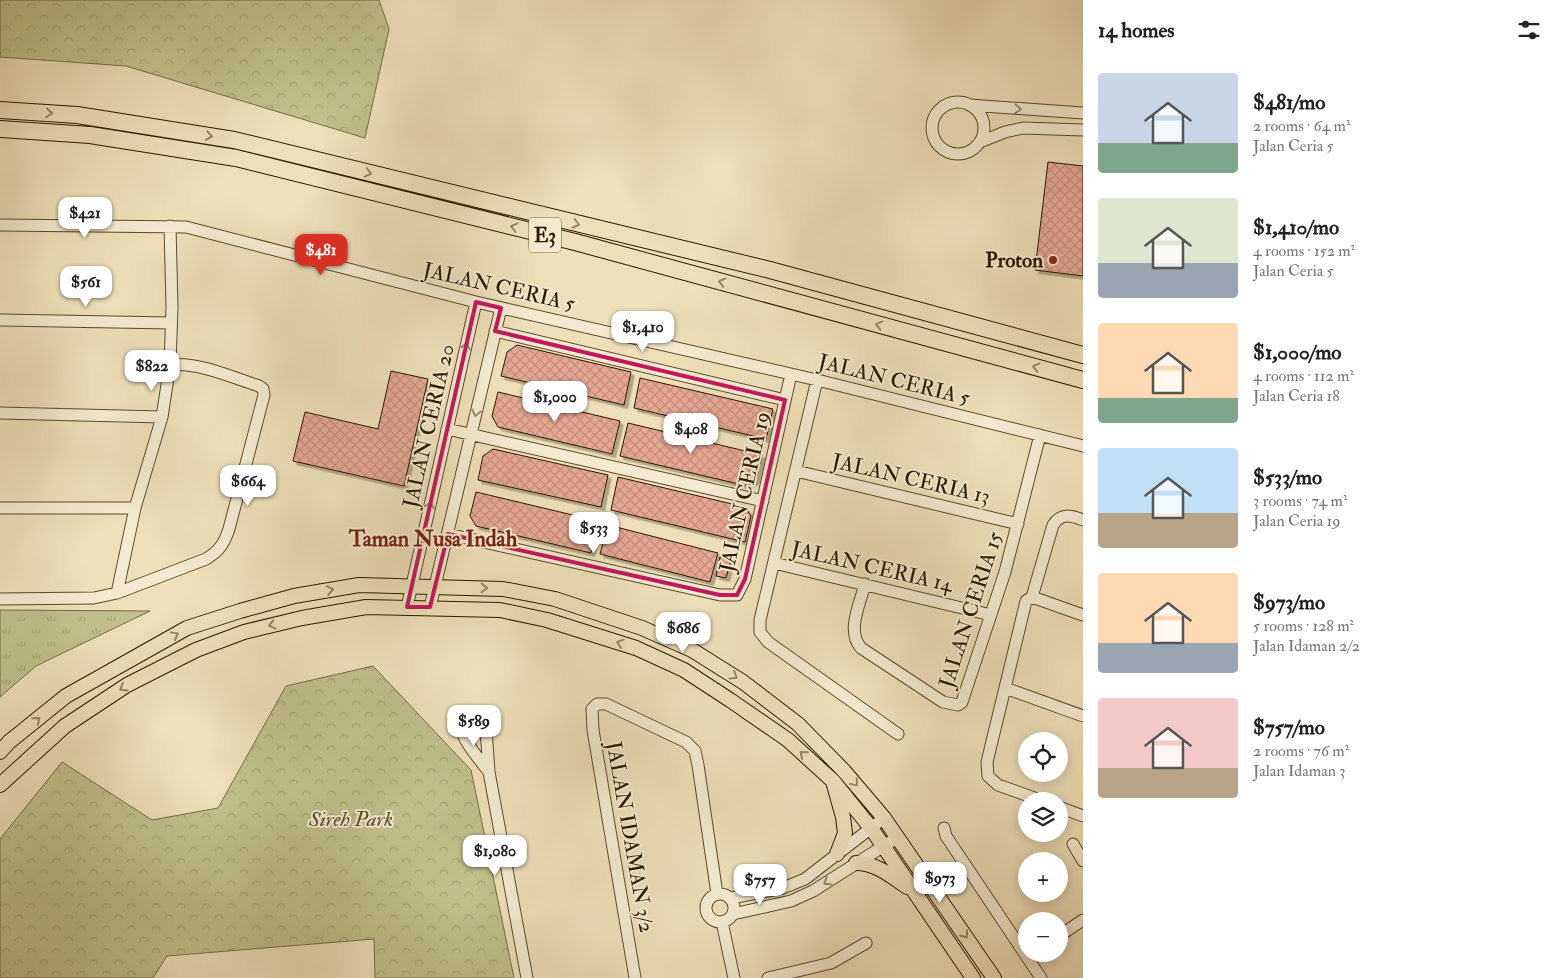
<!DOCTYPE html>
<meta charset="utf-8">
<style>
:root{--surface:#fff;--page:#f6f6f6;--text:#222;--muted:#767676;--accent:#d93025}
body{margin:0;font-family:"IM FELL Double Pica",serif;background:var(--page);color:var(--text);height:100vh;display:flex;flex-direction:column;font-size:19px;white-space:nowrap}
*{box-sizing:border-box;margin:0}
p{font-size:16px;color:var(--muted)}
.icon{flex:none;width:28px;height:28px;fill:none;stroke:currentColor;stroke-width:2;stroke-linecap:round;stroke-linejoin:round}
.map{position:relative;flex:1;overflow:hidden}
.side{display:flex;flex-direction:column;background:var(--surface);width:475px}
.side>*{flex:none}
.tools{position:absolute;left:1018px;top:732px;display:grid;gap:10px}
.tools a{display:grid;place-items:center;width:50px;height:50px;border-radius:50%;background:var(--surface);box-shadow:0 2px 12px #0003;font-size:25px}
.price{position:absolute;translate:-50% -42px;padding:0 11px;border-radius:10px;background:#fff;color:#222;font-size:16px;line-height:32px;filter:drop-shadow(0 1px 2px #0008)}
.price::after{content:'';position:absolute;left:50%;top:30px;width:15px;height:11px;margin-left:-8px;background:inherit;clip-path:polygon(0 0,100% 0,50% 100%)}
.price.current{background:var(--accent);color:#fff}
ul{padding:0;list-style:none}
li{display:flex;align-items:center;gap:15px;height:125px;padding:0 15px}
li span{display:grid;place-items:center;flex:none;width:140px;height:100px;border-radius:5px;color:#555}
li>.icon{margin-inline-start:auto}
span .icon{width:60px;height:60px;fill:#fffc;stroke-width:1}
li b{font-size:21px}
h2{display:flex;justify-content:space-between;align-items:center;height:60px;padding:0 15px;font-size:21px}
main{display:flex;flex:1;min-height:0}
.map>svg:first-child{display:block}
</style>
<main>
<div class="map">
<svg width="1083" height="978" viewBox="0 0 1083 978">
<defs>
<pattern id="forest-crowns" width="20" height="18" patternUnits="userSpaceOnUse" patternTransform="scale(1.25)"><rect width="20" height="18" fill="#bfc08a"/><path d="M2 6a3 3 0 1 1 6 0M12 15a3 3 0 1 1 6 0" fill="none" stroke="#a4a475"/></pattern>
<pattern id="park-tufts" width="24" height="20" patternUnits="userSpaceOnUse" patternTransform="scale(1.25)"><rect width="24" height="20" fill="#bfc08a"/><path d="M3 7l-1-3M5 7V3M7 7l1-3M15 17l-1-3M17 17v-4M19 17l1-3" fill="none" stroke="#a4a475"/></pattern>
<pattern id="building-cross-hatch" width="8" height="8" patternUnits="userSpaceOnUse" patternTransform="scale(1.25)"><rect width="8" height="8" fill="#e5a794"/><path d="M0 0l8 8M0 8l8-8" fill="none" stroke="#c58f7e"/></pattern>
<filter id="shadow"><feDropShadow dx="3.5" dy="3.5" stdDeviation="0" flood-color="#0004"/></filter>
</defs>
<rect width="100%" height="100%" fill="#eedfb8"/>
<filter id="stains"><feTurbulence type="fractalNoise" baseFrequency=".004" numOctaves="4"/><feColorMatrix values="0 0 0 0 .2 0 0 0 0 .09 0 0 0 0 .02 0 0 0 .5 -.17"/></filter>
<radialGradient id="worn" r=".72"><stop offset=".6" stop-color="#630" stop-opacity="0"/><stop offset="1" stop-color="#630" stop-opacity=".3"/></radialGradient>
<path fill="url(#forest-crowns)" stroke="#756c45" d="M0,0H379L389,29L365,138L126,66L0,57Z
M373,666L471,770L514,978H375L374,939L167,956L153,978H0V839L62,762L152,820L218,808L286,686Z"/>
<path fill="url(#park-tufts)" stroke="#756c45" d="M0,610L150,611L36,666L0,697Z"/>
<path fill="url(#building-cross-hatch)" stroke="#2b1700" filter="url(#shadow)" d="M1048,162L1083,166V276L1035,270Z
M517,345L631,372L624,405L501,376L507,352Z
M391,371L428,379L404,486L293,461L305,412L378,429Z
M640,378L773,409L766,439L634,408Z
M498,392L620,421L612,454L498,427L492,416Z
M628,423L762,455L756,480L747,486L620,456Z
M493,449L608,475L601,507L478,480L483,456Z
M618,477L745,507L751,516L745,542L611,510Z
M476,492L598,521L591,553L476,526L470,516Z
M608,525L718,553L710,582L600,554Z
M720,557L731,560L726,578L716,576Z"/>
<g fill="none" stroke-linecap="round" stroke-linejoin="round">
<g stroke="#5c492e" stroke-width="13">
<path id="minor" d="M932 128a26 26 0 1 1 52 0a26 26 0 1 1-52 0Z
M969,105L1083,113
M980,142L1005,132L1023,128L1083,130
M0,225L186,227L476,302L817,380L1083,446
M0,320L171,323
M495,331L785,400
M170,365C199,362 231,377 259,386L263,389L264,395L229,529C224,544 219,551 206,559L117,593L135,508L162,417L170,365L172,307L170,226
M817,380L760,620V632L768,642L898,734
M0,413L162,417
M447,429L763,501
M796,471L1018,524
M0,508H135
M448,534L720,595H737L745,579L791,374
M774,563L991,615
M865,584C860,604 846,631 861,648L943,702L958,705L962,702L1005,572L1040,435
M1032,597L1083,615
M0,599L94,598L117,593
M407,607L476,302
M430,607L501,308
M1005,688L1083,716
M489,772C481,761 459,737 461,724C461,718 466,715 470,712L477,713L482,719L486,729L489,772L527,978
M1043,801L998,785L988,776L987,762L1026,601L1032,597L1053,525C1061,513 1070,515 1083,520
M1059,807L1083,816
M944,828L946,836L1041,978
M1073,844L1083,861
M706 908a14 14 0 1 1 28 0a14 14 0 1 1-28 0Z
M731,898L783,888L805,879L884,818
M733,914L791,901L813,891L898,837
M722,922L734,978
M1059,936L1083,920
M635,978L593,730L592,709L597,704H606L686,742L695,751L698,765L717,894
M768,978L831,963L866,943"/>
</g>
<g stroke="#2b1700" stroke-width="16">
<path id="major" d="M0,752L9,742L66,696L187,628L240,611L294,596L359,585L503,589L555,599L642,628L692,650L743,682L798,724L844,771L884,818L994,978
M0,785L65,726L127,685L196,650L244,632L302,618L366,607L500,610L547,620L636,648L684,670L730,700L788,740L833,781L871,828L973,978
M834,785L843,817L845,833L837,854
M856,863C876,863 891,876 907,887"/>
</g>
<g stroke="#2b1700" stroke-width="18">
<path id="highway" d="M0,110L77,115L234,140L770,270L1083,355
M0,129L90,135L236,158L575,242L1083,380"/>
</g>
<use href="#minor" stroke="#f4ead1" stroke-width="11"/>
<use href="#major" stroke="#eedfb8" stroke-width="14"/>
<use href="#highway" stroke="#eedfb8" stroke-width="16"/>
</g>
<defs><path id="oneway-chevron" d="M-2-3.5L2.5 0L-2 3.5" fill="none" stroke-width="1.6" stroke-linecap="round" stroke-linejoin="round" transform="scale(1.25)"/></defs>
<g stroke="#9a8b73">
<use href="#oneway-chevron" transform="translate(1018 109) rotate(4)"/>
<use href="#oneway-chevron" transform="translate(466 346) rotate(-77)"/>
<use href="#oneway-chevron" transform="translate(476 413) rotate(103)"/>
<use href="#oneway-chevron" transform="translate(430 505) rotate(-77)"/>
<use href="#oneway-chevron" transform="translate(827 882) rotate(148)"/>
</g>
<g stroke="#968565">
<use href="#oneway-chevron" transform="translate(49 113) rotate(4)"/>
<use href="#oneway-chevron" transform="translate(209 136) rotate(9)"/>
<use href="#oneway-chevron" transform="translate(368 173) rotate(14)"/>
<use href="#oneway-chevron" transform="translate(576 224) rotate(14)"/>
<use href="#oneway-chevron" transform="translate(514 227) rotate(-166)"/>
<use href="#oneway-chevron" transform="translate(722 282) rotate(-165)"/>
<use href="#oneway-chevron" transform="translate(879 325) rotate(-165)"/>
<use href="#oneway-chevron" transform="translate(1036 367) rotate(-165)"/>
<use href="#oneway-chevron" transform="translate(484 588) rotate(2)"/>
<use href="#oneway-chevron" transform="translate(330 590) rotate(-10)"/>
<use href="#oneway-chevron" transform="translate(272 625) rotate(167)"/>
<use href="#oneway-chevron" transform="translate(175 635) rotate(-29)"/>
<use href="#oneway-chevron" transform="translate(620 643) rotate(-162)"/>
<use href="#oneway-chevron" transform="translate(734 676) rotate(32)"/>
<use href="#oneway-chevron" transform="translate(123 688) rotate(148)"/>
<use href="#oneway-chevron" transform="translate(37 720) rotate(-39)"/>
<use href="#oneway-chevron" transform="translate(803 754) rotate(-139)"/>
<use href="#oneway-chevron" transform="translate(855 783) rotate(50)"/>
<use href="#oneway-chevron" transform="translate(965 935) rotate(55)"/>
</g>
<path fill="none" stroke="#c2185b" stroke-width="4" stroke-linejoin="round" d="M476,302L501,308L495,331L785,400L745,579L737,595H720L448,534L430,607H407Z"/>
<circle fill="#8f2418" stroke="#f4ead1" stroke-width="2" cx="1053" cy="260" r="5"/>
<g text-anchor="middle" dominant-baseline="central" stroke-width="4" stroke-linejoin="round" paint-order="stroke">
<rect fill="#f4ead1" stroke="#67563f" stroke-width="1" x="529" y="217.5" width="32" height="35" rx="4"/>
<g font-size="20" font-weight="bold" fill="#2b1700">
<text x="545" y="235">E3</text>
</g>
<g font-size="21" font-weight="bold" fill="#2b1700" stroke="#f4ead1" text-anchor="end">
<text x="1043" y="260">Proton</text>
</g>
<g font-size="21" fill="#2b1700" stroke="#f4ead1">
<text transform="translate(499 287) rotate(13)">JALAN CERIA 5</text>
<text transform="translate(894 380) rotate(14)">JALAN CERIA 5</text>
<text transform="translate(429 426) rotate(-77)">JALAN CERIA 20</text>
<text transform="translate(911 479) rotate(13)">JALAN CERIA 13</text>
<text transform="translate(745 492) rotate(-77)">JALAN CERIA 19</text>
<text transform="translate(872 567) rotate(13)">JALAN CERIA 14</text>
<text transform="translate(971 610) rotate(-72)">JALAN CERIA 15</text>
<text transform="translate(630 837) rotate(80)">JALAN IDAMAN 3/2</text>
</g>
<g font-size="21" font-style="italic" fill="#574a29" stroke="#f4ead1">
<text x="351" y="819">Sireh Park</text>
</g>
<g font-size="22" font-weight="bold" fill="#7a1f14" stroke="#f4ead1">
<text x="433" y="539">Taman Nusa Indah</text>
</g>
</g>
<rect width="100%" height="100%" filter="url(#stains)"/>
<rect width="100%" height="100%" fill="url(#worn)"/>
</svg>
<div class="tools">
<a><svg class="icon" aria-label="locate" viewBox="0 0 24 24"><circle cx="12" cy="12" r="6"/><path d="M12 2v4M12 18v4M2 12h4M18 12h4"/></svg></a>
<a><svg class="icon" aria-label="layers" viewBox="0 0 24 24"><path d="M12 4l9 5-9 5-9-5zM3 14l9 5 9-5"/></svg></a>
<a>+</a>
<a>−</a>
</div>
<b class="price" style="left:85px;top:239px">$421</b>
<b class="price current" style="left:321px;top:276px">$481</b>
<b class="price" style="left:86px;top:308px">$561</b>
<b class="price" style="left:643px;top:353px">$1,410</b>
<b class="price" style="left:152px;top:392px">$822</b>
<b class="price" style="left:555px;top:423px">$1,000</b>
<b class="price" style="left:691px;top:455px">$408</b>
<b class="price" style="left:248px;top:507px">$664</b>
<b class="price" style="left:594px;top:554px">$533</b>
<b class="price" style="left:683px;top:654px">$686</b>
<b class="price" style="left:474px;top:747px">$589</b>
<b class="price" style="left:495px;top:877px">$1,080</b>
<b class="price" style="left:940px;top:904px">$973</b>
<b class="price" style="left:760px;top:906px">$757</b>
</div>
<section class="side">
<h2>14 homes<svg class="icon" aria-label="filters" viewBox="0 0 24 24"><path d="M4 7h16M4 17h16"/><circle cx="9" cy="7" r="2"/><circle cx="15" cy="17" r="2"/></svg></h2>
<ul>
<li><span style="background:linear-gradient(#c9d6e8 70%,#7fa58c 0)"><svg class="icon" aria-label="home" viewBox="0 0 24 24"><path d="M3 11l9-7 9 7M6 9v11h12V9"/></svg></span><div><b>$481/mo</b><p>2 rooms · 64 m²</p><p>Jalan Ceria 5</p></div></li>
<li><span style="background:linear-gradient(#dfe7d0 65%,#9aa5b1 0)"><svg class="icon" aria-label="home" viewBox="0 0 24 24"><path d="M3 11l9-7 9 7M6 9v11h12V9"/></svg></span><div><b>$1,410/mo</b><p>4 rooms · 152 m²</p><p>Jalan Ceria 5</p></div></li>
<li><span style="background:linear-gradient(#ffd9b3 75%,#7fa58c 0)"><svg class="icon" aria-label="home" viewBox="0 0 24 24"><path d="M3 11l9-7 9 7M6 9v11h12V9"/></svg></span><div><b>$1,000/mo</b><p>4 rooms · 112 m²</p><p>Jalan Ceria 18</p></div></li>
<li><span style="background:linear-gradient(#bfe0f5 65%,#b9a48a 0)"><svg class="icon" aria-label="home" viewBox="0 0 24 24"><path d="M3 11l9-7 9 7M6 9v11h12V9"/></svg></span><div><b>$533/mo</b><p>3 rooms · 74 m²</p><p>Jalan Ceria 19</p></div></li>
<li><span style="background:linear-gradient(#ffd9b3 70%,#9aa5b1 0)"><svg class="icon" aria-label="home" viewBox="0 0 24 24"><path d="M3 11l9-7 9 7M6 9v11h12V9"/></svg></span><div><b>$973/mo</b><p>5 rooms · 128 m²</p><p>Jalan Idaman 2/2</p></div></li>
<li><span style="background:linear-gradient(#f6c9c9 70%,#b9a48a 0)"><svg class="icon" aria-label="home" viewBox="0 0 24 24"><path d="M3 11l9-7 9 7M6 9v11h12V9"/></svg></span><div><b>$757/mo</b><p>2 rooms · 76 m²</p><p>Jalan Idaman 3</p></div></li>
</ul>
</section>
</main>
